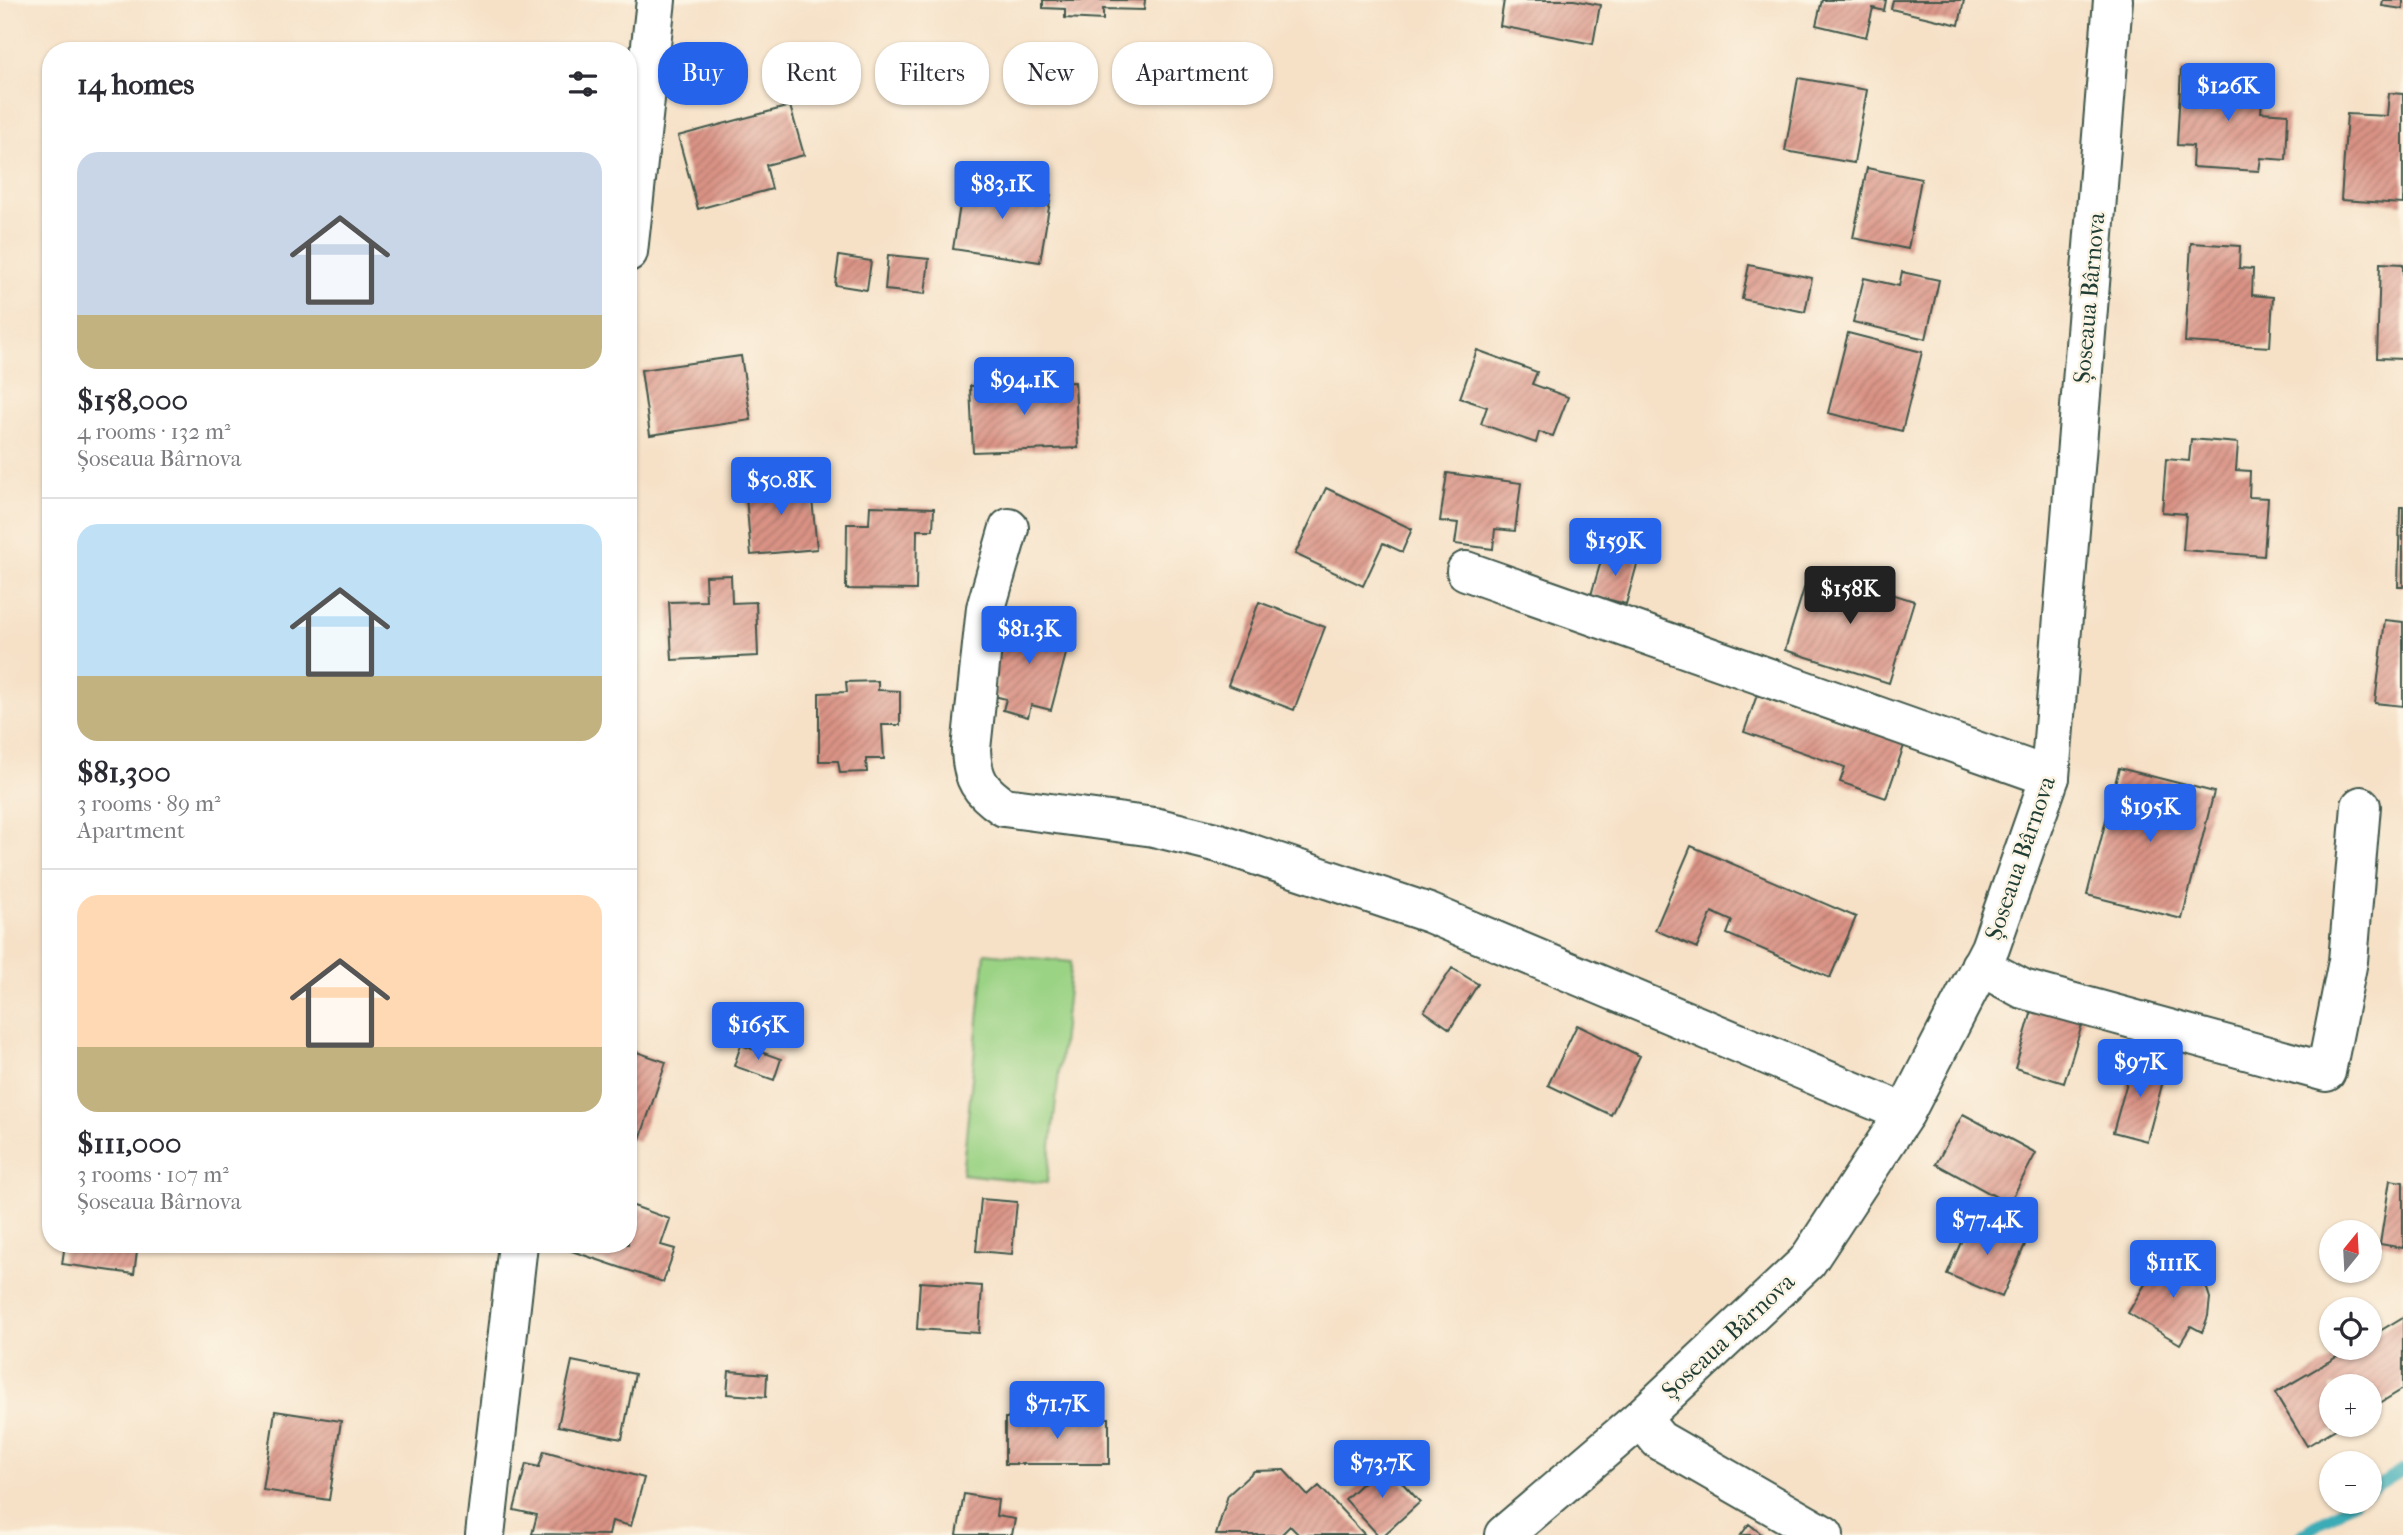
<!DOCTYPE html>
<meta charset="utf-8">
<style>
:root{--surface:#fff;--page:#f2f2f3;--text:#2b2b33;--muted:#7c7c81;--line:#e1e1e2;--accent:#2563eb}
body{margin:0;font-family:"IM FELL French Canon",serif;background:var(--page);color:var(--text);height:100vh;display:flex;flex-direction:column;font-size:26px;white-space:nowrap}
*{box-sizing:border-box;margin:0}
p{font-size:23px;color:var(--muted)}
.icon{flex:none;width:38px;height:38px;fill:none;stroke:currentColor;stroke-width:2;stroke-linecap:round;stroke-linejoin:round}
.map{position:relative;flex:1;overflow:hidden}
.sheet{position:absolute;left:42px;top:42px;width:595px;height:1211px;display:flex;flex-direction:column;background:var(--surface);border-radius:28px;box-shadow:0 2px 5px #0004}
.sheet>*{flex:none}
.hud{position:absolute;left:658px;top:42px;width:665px;height:63px;display:flex;gap:14px}
.needle{width:46px;rotate:18deg}
.buttons{position:absolute;left:2319px;top:1220px;display:grid;gap:14px}
.buttons a{display:grid;place-items:center;width:63px;height:63px;border-radius:50%;background:var(--surface);box-shadow:0 2px 5px #0004;font-size:35px}
.price{position:absolute;translate:-50% -60px;padding:0 16px;border-radius:7px;background:var(--accent);color:#fff;font-size:23px;line-height:46px;filter:drop-shadow(0 2px 4px #0008)}
.price::after{content:'';position:absolute;left:50%;top:42px;width:21px;height:16px;margin-left:-10px;background:inherit;clip-path:polygon(0 0,100% 0,50% 100%)}
.price.active{background:#222;color:#fff}
ul{padding:0;list-style:none}
li{display:grid;align-content:center;gap:14px;height:371px;padding:0 35px}
li+li{border-top:2px solid var(--line)}
li span{display:grid;place-items:center;height:217px;border-radius:21px;color:#555}
li>.icon{margin-inline-start:auto}
span .icon{width:126px;height:126px;fill:#fffc;stroke-width:1}
li b{font-size:30px}
h2{display:flex;justify-content:space-between;align-items:center;height:84px;padding:0 35px;font-size:30px}
.pill{padding:0 24px;border-radius:28px;background:var(--surface);box-shadow:0 2px 5px #0004;font-size:24px;line-height:63px}
.pill.active{background:var(--accent);color:#fff}
.map>svg:first-child{display:block}
</style>
<div class="map">
<svg width="2403" height="1535" viewBox="0 0 2403 1535">
<defs>
<pattern id="building-hatch" width="6" height="6" patternUnits="userSpaceOnUse" patternTransform="scale(1.75)"><rect width="6" height="6" fill="#da9385"/><path d="M-1 1l2-2M0 6l6-6M5 7l2-2" fill="none" stroke="#b0796e"/></pattern>
</defs>
<rect width="100%" height="100%" fill="#fcf5e5"/>
<filter id="ink" filterUnits="userSpaceOnUse"><feTurbulence type="fractalNoise" baseFrequency=".0143" numOctaves="2"/><feDisplacementMap in="SourceGraphic" scale="14" xChannelSelector="R" yChannelSelector="G"/><feConvolveMatrix kernelMatrix="1 2 1 2 8 2 1 2 1" color-interpolation-filters="sRGB"/></filter>
<filter id="wash" filterUnits="userSpaceOnUse"><feTurbulence type="fractalNoise" baseFrequency=".00686" numOctaves="4" result="noise"/><feDisplacementMap in="SourceGraphic" scale="28" xChannelSelector="R" yChannelSelector="G"/><feGaussianBlur stdDeviation="1.57" result="paint"/><feColorMatrix in="noise" values="0 0 0 0 0 0 0 0 0 0 0 0 0 0 0 0 0 1.4 0 .05"/><feComposite in="paint" operator="in"/></filter>
<g filter="url(#wash)">
<rect width="100%" height="100%" fill="#f6e1c7"/>
<path fill="#9bd385" stroke="#5d885c" stroke-width="2" d="M985,953L1071,962L1047,1183L962,1174Z"/>
<g fill="none" stroke-linecap="round" stroke-linejoin="round">
<path stroke="#3bacb6" stroke-width="12" d="M2370,1491L2403,1470
M2301,1535L2353,1502"/>
</g>
<g id="blocks">
<path fill="url(#building-hatch)" d="M1043,0H1145L1144,10L1103,9V20L1065,18V9L1043,8Z
M1504,0H1574L1600,5L1593,44L1500,26Z
M1822,0H1886L1884,11L1873,8L1866,37L1816,25Z
M1893,0H1964L1959,25L1891,9Z
M2383,0H2403V9L2382,6Z
M2181,69L2238,73L2237,88L2263,90L2261,112L2288,114L2286,160L2261,158L2259,171L2192,167L2193,146L2177,145Z
M1798,78L1867,90L1854,163L1785,151Z
M2389,93L2403,94V204L2341,200L2347,114L2387,116Z
M790,106L804,155L766,165L772,189L698,209L678,136Z
M1867,168L1921,179L1908,249L1853,238Z
M964,180L1051,195L1040,262L953,249Z
M2191,243L2240,246L2239,268L2253,269L2252,295L2273,297L2270,347L2185,342Z
M888,255L929,259L925,294L885,290Z
M839,256L871,261L867,290L835,285Z
M2380,263L2403,264V359L2377,358Z
M1749,265L1812,278L1805,312L1742,299Z
M1902,272L1939,280L1926,339L1853,322L1864,278L1899,286Z
M1848,333L1922,352L1902,431L1828,413Z
M1477,350L1537,372L1532,384L1568,397L1553,436L1539,432L1536,443L1481,424L1487,407L1460,398Z
M741,356L751,420L650,435L641,370Z
M1075,382L1078,448L973,452L970,386Z
M2191,439L2238,443L2236,470L2250,471L2249,497L2268,498L2264,556L2183,550L2186,514L2162,512L2166,459L2189,461Z
M1447,473L1521,483L1515,531L1495,529L1493,549L1455,544L1458,523L1440,521Z
M810,479L817,549L751,555L745,485Z
M1326,488L1412,529L1402,552L1383,543L1363,586L1295,554Z
M870,506L934,508L933,530H917L916,590L846,589L847,524H869Z
M2400,507H2403V587H2398Z
M1604,551L1638,561L1626,604L1591,595Z
M1810,569L1914,601L1889,683L1785,650Z
M731,575L732,603L756,602L758,656L672,660L669,602L706,601L705,576Z
M1259,602L1325,627L1294,710L1228,685Z
M1026,615L1052,622L1049,632L1070,639L1051,710L1031,705L1028,717L1003,710L1006,699L994,696L998,679L988,676L996,648L1004,650L1011,624L1023,628Z
M2385,620L2403,622V706L2375,703Z
M878,681V690L900,691V725H882L884,759H866L867,772L840,773L838,761H819V693L847,692L846,682Z
M1757,695L1857,730L1861,718L1908,734L1886,798L1840,782L1845,767L1744,732Z
M2119,768L2214,792L2182,919L2087,895Z
M1691,846L1856,917L1830,978L1727,934L1732,921L1712,912L1697,948L1655,930Z
M1452,968L1478,984L1450,1029L1424,1011Z
M2034,1004L2084,1018L2064,1083L2015,1068Z
M1577,1025L1640,1056L1611,1115L1548,1085Z
M741,1045L781,1059L774,1080L734,1066Z
M628,1049L666,1062L639,1142L628,1138Z
M2134,1057L2167,1066L2147,1141L2113,1132Z
M1963,1114L2036,1153L2009,1204L1936,1164Z
M2390,1180L2403,1182V1248L2380,1244Z
M981,1199L1017,1202L1012,1254L976,1251Z
M628,1204L670,1219L661,1245L675,1249L663,1282L560,1247L561,1244H628Z
M1972,1217L2027,1240L2002,1297L1947,1274Z
M65,1244H138L134,1274L62,1264Z
M2161,1257L2177,1267L2182,1258L2196,1270L2205,1283L2210,1298L2208,1316L2202,1332L2191,1326L2180,1344L2128,1313Z
M920,1282L982,1286L979,1333L917,1329Z
M2403,1317V1389L2370,1409V1386H2331V1424H2344L2307,1446L2275,1393L2352,1348H2370V1337Z
M572,1361L635,1374L622,1439L558,1426Z
M729,1371L767,1374L766,1397L727,1394Z
M275,1411L341,1421L329,1500L263,1490Z
M1005,1418H1109V1464H1005Z
M544,1451L644,1478L631,1526L612,1521L609,1535L532,1534L537,1515L514,1510L526,1464L539,1467Z
M1384,1463L1420,1502L1384,1535H1378L1345,1499Z
M1284,1470L1308,1496L1319,1486L1365,1535H1299L1290,1526L1281,1535H1216L1228,1495L1254,1471Z
M964,1494L998,1500L996,1516L1015,1519L1012,1535H957Z
M1749,1524L1763,1535H1741Z"/>
</g>
</g>
<g filter="url(#ink)">
<use href="#blocks" fill-opacity="0" stroke="#3f564a" stroke-width="2"/>
<g fill="none" stroke-linecap="round" stroke-linejoin="round">
<g stroke="#3f564a" stroke-width="42">
<path id="street" d="M628,252L656,0
M1009,528L986,608L971,749C972,779 980,791 1004,807L1154,827L1219,843L1429,913L1905,1113
M1466,571L2050,777
M1980,966L2023,989L2326,1072L2348,961L2361,806
M1641,1418L1659,1440L1824,1535
M485,1535L518,1244"/>
</g>
<g stroke="#3f564a" stroke-width="42">
<path id="secondary" d="M1504,1535L1641,1418L1807,1262L1905,1113L1990,948L2050,777L2113,0"/>
</g>
<use href="#street" stroke="#fff" stroke-width="38"/>
<use href="#secondary" stroke="#fff" stroke-width="38"/>
</g>
</g>
<g text-anchor="middle" dominant-baseline="central" stroke-width="5" stroke-linejoin="round" paint-order="stroke">
<g font-size="24" fill="#1f3d34" stroke="#fcf5e5">
<text transform="translate(2089 298) rotate(-85)">Șoseaua Bârnova</text>
<text transform="translate(2020 858) rotate(-71)">Șoseaua Bârnova</text>
<text transform="translate(1728 1336) rotate(-43)">Șoseaua Bârnova</text>
</g>
</g>
</svg>
<div class="buttons">
<a><svg class="needle" viewBox="-14 -14 28 28"><path d="M0-13l5 13h-10z" fill="#e53935"/><path d="M0 13l5-13h-10z" fill="#7c7c81"/></svg></a>
<a><svg class="icon" aria-label="locate" viewBox="0 0 24 24"><circle cx="12" cy="12" r="6"/><path d="M12 2v4M12 18v4M2 12h4M18 12h4"/></svg></a>
<a>+</a>
<a>−</a>
</div>
<b class="price" style="left:2228px;top:123px">$126K</b>
<b class="price" style="left:1002px;top:221px">$83.1K</b>
<b class="price" style="left:1024px;top:417px">$94.1K</b>
<b class="price" style="left:781px;top:517px">$50.8K</b>
<b class="price" style="left:1615px;top:578px">$159K</b>
<b class="price active" style="left:1850px;top:626px">$158K</b>
<b class="price" style="left:1029px;top:666px">$81.3K</b>
<b class="price" style="left:2150px;top:844px">$195K</b>
<b class="price" style="left:758px;top:1062px">$165K</b>
<b class="price" style="left:2140px;top:1099px">$97K</b>
<b class="price" style="left:1987px;top:1257px">$77.4K</b>
<b class="price" style="left:2173px;top:1300px">$111K</b>
<b class="price" style="left:1057px;top:1441px">$71.7K</b>
<b class="price" style="left:1382px;top:1500px">$73.7K</b>
<div class="hud">
<a class="pill active">Buy</a>
<a class="pill">Rent</a>
<a class="pill">Filters</a>
<a class="pill">New</a>
<a class="pill">Apartment</a>
</div>
<section class="sheet">
<h2>14 homes<svg class="icon" aria-label="filters" viewBox="0 0 24 24"><path d="M4 7h16M4 17h16"/><circle cx="9" cy="7" r="2"/><circle cx="15" cy="17" r="2"/></svg></h2>
<ul>
<li><span style="background:linear-gradient(#c9d6e8 75%,#c2b280 0)"><svg class="icon" aria-label="home" viewBox="0 0 24 24"><path d="M3 11l9-7 9 7M6 9v11h12V9"/></svg></span><div><b>$158,000</b><p>4 rooms · 132 m²</p><p>Șoseaua Bârnova</p></div></li>
<li><span style="background:linear-gradient(#bfe0f5 70%,#c2b280 0)"><svg class="icon" aria-label="home" viewBox="0 0 24 24"><path d="M3 11l9-7 9 7M6 9v11h12V9"/></svg></span><div><b>$81,300</b><p>3 rooms · 89 m²</p><p>Apartment</p></div></li>
<li><span style="background:linear-gradient(#ffd9b3 70%,#c2b280 0)"><svg class="icon" aria-label="home" viewBox="0 0 24 24"><path d="M3 11l9-7 9 7M6 9v11h12V9"/></svg></span><div><b>$111,000</b><p>3 rooms · 107 m²</p><p>Șoseaua Bârnova</p></div></li>
</ul>
</section>
</div>
